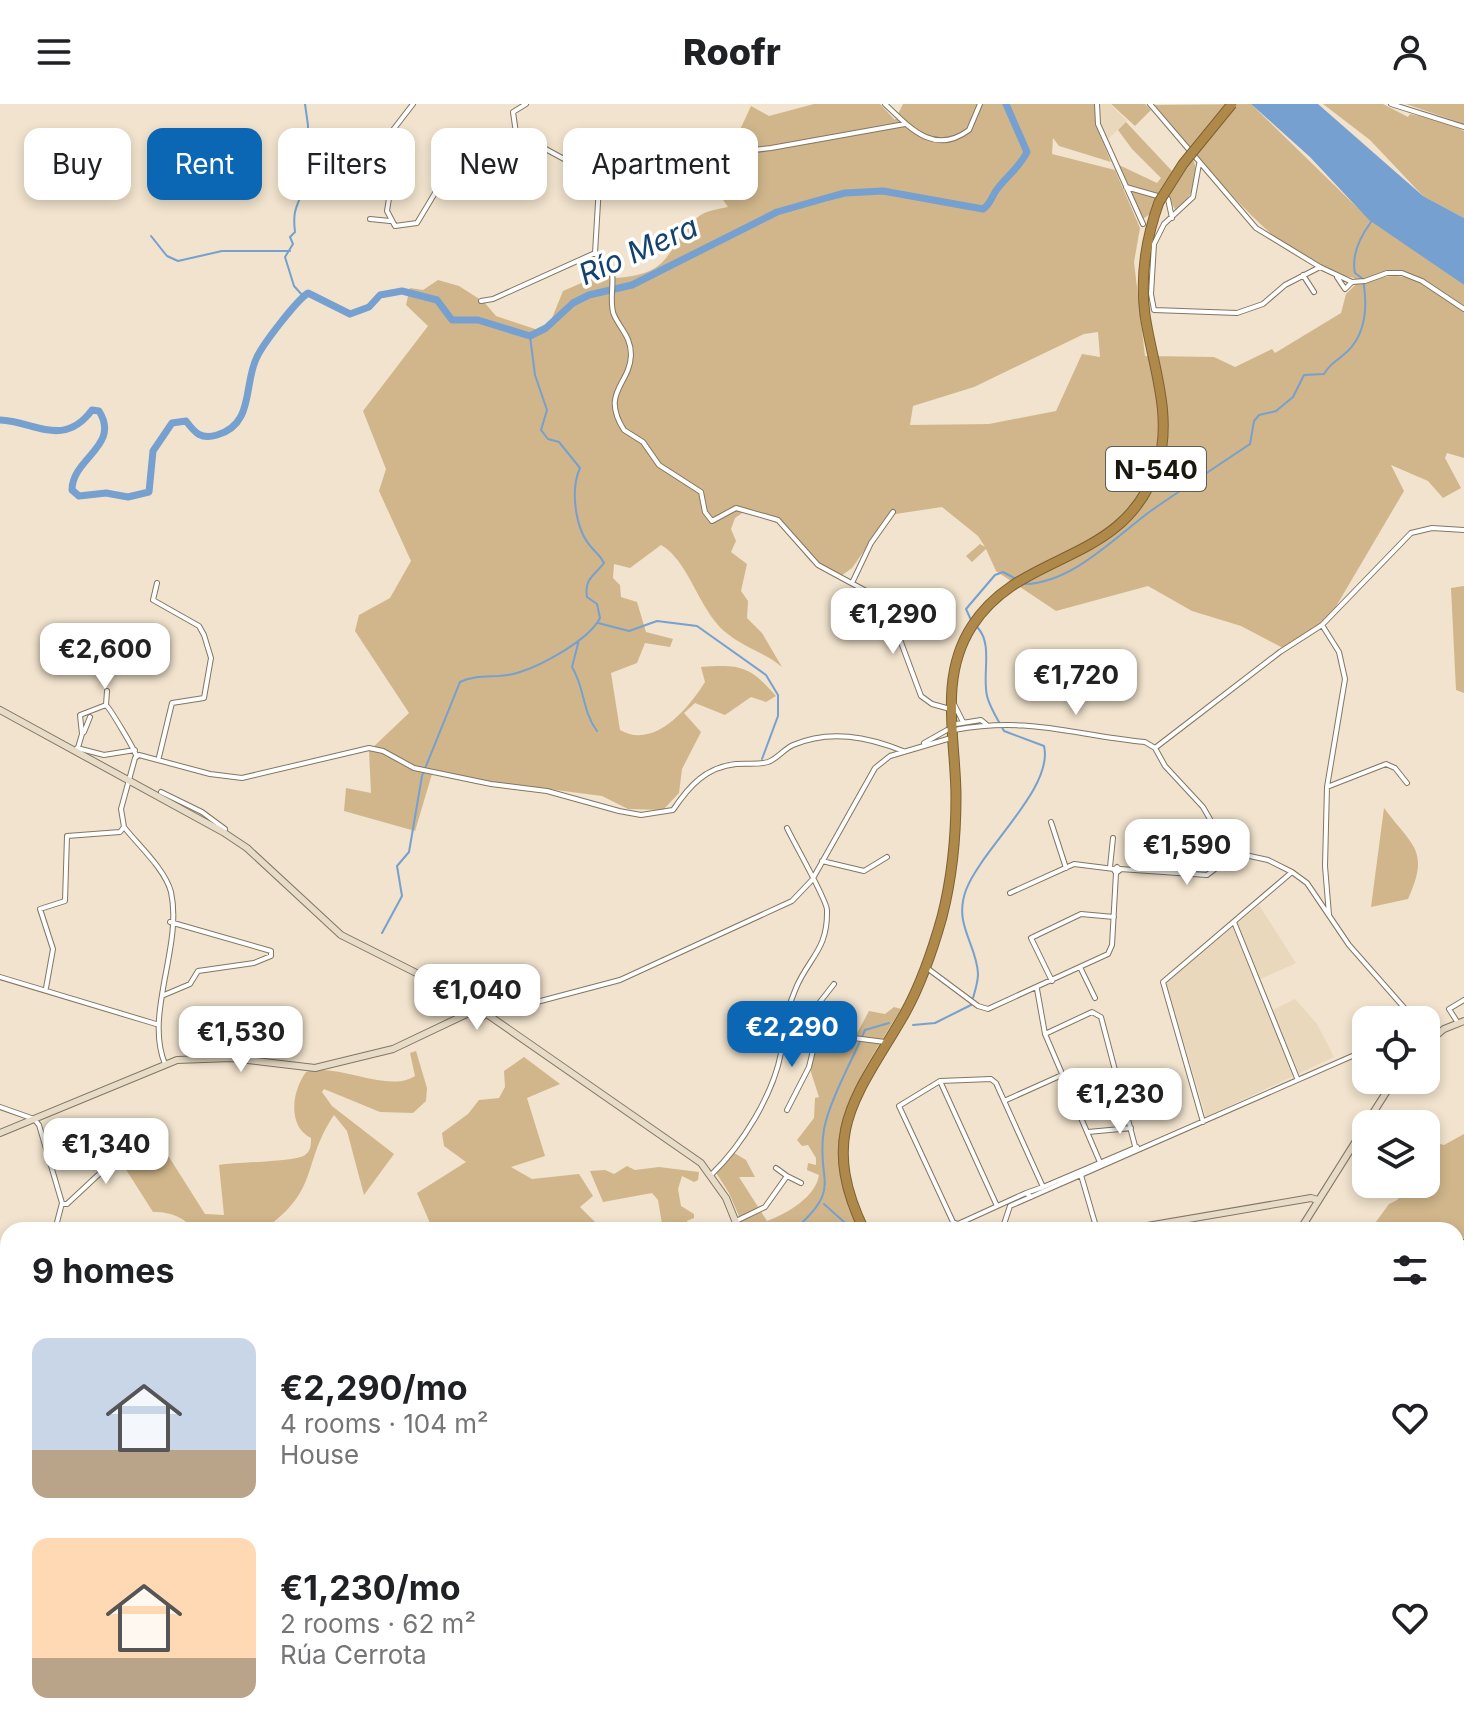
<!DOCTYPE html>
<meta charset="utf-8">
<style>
:root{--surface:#fff;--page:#f2f2f2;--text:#202124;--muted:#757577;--accent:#0b67b4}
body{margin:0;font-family:Inter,sans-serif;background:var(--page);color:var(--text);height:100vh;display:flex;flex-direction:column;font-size:30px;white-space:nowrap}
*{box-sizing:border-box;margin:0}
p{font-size:26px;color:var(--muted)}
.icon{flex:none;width:44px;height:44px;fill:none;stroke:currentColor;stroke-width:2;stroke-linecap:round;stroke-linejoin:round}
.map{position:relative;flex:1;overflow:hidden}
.sheet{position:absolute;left:0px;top:1118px;width:1464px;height:514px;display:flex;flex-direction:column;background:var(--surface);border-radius:24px 24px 0 0;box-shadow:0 4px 12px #0003}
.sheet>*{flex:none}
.top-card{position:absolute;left:24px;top:24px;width:800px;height:72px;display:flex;gap:16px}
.controls{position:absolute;left:1352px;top:902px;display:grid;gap:16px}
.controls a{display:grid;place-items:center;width:88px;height:88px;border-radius:16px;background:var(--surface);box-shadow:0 4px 12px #0003;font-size:40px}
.price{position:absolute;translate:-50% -68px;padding:0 18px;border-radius:16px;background:#fff;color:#222;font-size:26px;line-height:52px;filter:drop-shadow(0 2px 4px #0008)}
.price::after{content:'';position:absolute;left:50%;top:48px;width:24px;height:18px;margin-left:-12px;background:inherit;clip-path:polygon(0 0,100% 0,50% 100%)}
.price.on{background:var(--accent);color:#fff}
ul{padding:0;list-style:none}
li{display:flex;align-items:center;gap:24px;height:200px;padding:0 32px}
li span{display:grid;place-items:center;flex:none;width:224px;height:160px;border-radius:16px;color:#555}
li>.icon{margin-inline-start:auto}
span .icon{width:96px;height:96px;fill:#fffc;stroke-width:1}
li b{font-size:34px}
h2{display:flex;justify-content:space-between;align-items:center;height:96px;padding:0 32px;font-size:34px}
.tag{padding:0 28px;border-radius:16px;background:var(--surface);box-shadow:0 4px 12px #0003;font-size:28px;line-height:72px}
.tag.on{background:var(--accent);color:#fff}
header{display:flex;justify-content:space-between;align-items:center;height:104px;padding:0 32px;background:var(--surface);font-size:36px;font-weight:800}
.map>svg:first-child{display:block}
</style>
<header><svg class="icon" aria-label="menu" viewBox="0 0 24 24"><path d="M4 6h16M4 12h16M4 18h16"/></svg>Roofr<svg class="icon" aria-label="person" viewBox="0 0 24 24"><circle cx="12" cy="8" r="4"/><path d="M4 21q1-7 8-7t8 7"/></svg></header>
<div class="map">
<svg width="1464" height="1631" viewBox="0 0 1464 1631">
<rect width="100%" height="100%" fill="#f1e3cd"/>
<path fill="#ead8bc" d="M1100,0H1110L1127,17L1108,35L1099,16Z
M1259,801L1296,859L1256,877L1269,908L1295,895L1317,920L1334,953L1206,1013L1166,879Z"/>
<path fill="#d1b68b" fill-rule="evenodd" d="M814,0H880L895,16L903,0H1095V19L1111,58L1059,42L1053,34L1052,50L1115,66L1140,124L1134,158L1145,252L1214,253L1235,263L1272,245L1275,249L1341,209L1346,190L1357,179L1354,174C1285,159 1239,98 1194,49L1217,12L1190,44L1153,1L1251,0L1370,116L1464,181V204C1438,185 1406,155 1373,172L1375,176C1409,162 1438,188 1464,207V354L1447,349L1445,354L1461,384L1443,394L1428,377L1391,361L1404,387L1331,511L1285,545L1241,522L1192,507L1148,482L1056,507L996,467L986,445L972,458L966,452L980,440L985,443L978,432L942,403L889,411L852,464L841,472L810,457L779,420L745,407L735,414L731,425L736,437L731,448L747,460L741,487L748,497L747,514L762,529L782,563C764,548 744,544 724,527C698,504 689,457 661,441L630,464L614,460L613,474L620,481L621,493L637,498L646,528L673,535L670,543L645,539L637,559L611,569L620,626C654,646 689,604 705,578L701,563C740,560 750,562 776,592L766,598L751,593L725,611L695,599L684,609L701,628L682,665L679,689L663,706L628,705L602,692L432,670L415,727L344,707L346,684L371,689L369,647L409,609L355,527L359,511L390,494L411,457L379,387L386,365L363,307L428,222L406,201L410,184L423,186L438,176L459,182L484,198L496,212L538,226L550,219L563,187L609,167L616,174C675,170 663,145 698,113C704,107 719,105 728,103L714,83L691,90L687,57L702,46L732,43L751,2L769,12ZM1098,228L1100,253L1082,250L1056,307L989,320L910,321L913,302L974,283L1084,230Z
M1111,0H1145L1151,6L1135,22Z
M1323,0H1383L1408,13L1410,10L1450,19L1464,27V114L1423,92L1370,36Z
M1406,0H1464V20Z
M1126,18L1172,67L1150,110L1143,115L1119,61L1157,79L1161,74L1132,45L1118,26Z
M1192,53C1202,74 1192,93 1176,107L1167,92Z
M1464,482V589L1456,586L1451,484Z
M1384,704C1413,743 1430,746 1408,795L1371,803Z
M894,903L901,905C852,984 816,1033 861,1126H745L729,1089L715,1067L731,1047L746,1056L755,1073H739L767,1117C786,1110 816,1093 819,1071L807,1066L808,1059L816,1061V1054L808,1041L802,1042L797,1036L814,1014L815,994L819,993L809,962L822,930L855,933L869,907L885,910Z
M416,947L427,984L426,997L413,1009L380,1008L324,985L322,988L332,1002L394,1050L364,1091L347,1027L334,1011C301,1060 321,1086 263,1126L246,1123L194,1126C185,1113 168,1107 153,1108L118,1053L151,1039L169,1053L205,1110L224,1111L219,1061C235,1058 296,1058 305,1051C311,1047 311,1040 311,1034C287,1022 292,987 306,968C338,958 388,990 415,972L410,949Z
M524,953L560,980L527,994L545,1052L511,1063L532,1075L579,1070L593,1092L580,1103L603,1126H433L417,1089L466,1058L444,1042L442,1029L468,1010L479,996L499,994L505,983L504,967Z
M1464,1030V1136L1456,1137V1126H1370L1389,1100L1397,1096L1412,1080H1426V1064L1437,1054V1039L1444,1041Z
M627,1062L635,1066L659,1063L699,1068L698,1076L694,1078L682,1072L678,1085L681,1102L694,1110V1114L687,1117L686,1126H663L658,1096L652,1089L603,1098L590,1067L605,1066L614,1070Z
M1456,1296H1464V1627L1456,1598Z
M8,1475V1624H158L159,1628L181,1624L197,1631H0V1478Z
M258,1624H572L569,1629L577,1630L259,1631Z
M710,1624H846L840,1631H692Z"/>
<path fill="#75a0cf" d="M1251,0H1318L1423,92L1464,114V181L1369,116L1310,53Z"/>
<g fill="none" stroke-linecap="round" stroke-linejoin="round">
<path stroke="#75a0cf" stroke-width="2" d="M151,132L167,152L178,157L222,147H290
M303,192L294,182L285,153L293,140L290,133L295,128C292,104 298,102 305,81C312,59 309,22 305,0
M1025,480C1073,479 1116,432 1152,406C1184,384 1217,362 1250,340L1254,317L1259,311L1276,307L1293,293L1304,271L1324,270C1330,260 1334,259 1342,252C1367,233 1368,203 1363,175L1355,169C1351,150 1360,133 1371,118
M971,516L966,505L995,471L1003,468L1016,475
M598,519L629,527L657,517L697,522L766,571L778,591V612L762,655
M579,536L572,563C585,584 582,607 597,627
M382,829L402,792L397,762L409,748L422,672L460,578C477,569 499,575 517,569C541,562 589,536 600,514L597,500L587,493C584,475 594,472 604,459C600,451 597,450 592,444C575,426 570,386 580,364L559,338L548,335L541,326L547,306L535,271L530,232
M973,894C975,887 978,878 978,870C977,840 953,821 966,786C982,744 1054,684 1044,642L1004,627C998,616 990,604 987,592C982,570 993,541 978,524
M913,921L935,919L971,901
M824,1100L853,1126
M794,1126C845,1082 815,1078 824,1025C830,995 853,955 865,926L889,919
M861,1624L869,1631
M560,1631L563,1624"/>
<path stroke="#75a0cf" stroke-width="7" d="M0,316C34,317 63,345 92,306L99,307C121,342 72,354 72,386L79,392L106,389L128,393L149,388L153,347L172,319L186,317C195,329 201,336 217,331C255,320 243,280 257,253C263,240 296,197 308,189L350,210L369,203L380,191L402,187L437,196L452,216H478L530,232L546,224L573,199L589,191L632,181L777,108L826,94L845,89L883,87L983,105C992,99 991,92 998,84C1008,71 1019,64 1027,48L1006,0"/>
<g stroke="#837663" stroke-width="6">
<path id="street" d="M413,0L376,48L373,77L390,88L387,107L395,122L417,119L444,74L516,29
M526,0L513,8L516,29L577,62L600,65L771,44L905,20
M885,0C910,24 934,52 969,26L980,0
M1097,0L1098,20L1143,120
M1150,0L1256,124L1320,163L1352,178L1365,177L1387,169H1402L1422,177L1464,205
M1391,0L1464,23
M1199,60L1193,93L1164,120L1154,140L1151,190L1154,206L1237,209L1263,200L1285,181L1320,163
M343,62L359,93L365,92L373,78
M600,65L595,149L612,168C614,181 609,200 614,211C621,226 631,233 631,251C630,281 600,288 624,326L643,338L659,361L701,388L705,408L712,417L736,404L778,416L818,461L879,494L889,506L921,592L932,600L950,605
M1126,83L1168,95L1172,114
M370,115L390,117
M1303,171L1314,188
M1337,173L1345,185L1352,178
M481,197L493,195L595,149
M157,479L153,496L199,522L204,531L211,554L204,594L172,599L159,653
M852,479L871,439L893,408
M1322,521L1339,548L1345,575L1327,683L1325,762L1329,811
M952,596L963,618
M106,601L107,587
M956,620L981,616L986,620
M954,626C1030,612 1072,631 1145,638L1155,644
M84,628L90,613
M925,641L924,639L947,626
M77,644L104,651L135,646
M1155,644L1165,662L1203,703L1226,743L1236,749L1268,756L1292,768L1163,878L1203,1018
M1155,644L1280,548L1322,521L1411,429L1432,424L1464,426
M77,647L82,630L80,611L106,601C111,606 133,643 136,651
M1327,683L1386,660L1395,664L1407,679
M161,688L202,708L225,725L224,728
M1051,718L1066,764
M124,723L121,705L135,654L139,651L210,670L242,674L369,644L383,647L414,664L491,680L547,687L619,707L641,711L673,706C689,682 706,663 736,660C746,659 758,661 768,658C777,655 784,645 793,641C830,625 868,633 903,647
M822,757L864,767L887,753
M1110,763L1113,734
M1117,763L1120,766L1116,769L1114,766Z
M1120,765L1207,771L1236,749
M1292,768L1307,779L1349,841L1415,916
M1010,789L1074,760L1114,765
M1234,818L1297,974
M1080,863L1095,894
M927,864L978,902L988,905L1108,850L1112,841L1116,769
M0,873L156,920
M1052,877L1031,834L1081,810L1114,813
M46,884L53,845L40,805L65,797L67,732L120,728L124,723C138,741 165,765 171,788C183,842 144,910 165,960
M1037,885L1045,930L1099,1056
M164,891L190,880L198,867L254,859L271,852V847L170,818
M488,900L533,899L620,876L792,797L812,776L875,664L890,652L951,634
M1458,919L1449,905L1464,896
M783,925L885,938
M809,928L816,903L834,880
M1045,930L1092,908L1101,913L1135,1042
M940,977L997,1102
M1004,997L1062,971
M0,1003L34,1015L39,1021L62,1099L55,1126
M787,1006L809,963L817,930
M1088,1028L1131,1024
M776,1064L787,1072
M712,1070C742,1041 773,991 781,949C785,926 786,906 796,884C809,853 828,846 827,806C827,796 794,739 787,724
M1081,1071L1097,1126
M1043,1083L1137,1043
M1026,1089L1043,1083L996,979L991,975L940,977L899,1002L953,1118L958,1120L1026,1089L1031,1093
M62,1100H67L127,1044L155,1038
M1305,1118L1309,1126
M733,1126L736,1117L765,1103L787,1072L801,1079
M1002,1126L1010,1102L1366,946
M1456,1139L1464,1138
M2,1301L8,1283
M258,1624V1631
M1333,1624L1337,1631
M1341,1624L1344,1631
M960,1631L962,1624"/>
</g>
<g stroke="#837663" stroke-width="8">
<path id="secondary" d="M0,606L223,728L247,744L341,831L458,890L701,1059L726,1094L739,1126
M473,906L482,913L489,906L484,897L473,903
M1426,940L1444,925L1464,917
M1366,1020L1394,976
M0,1029L177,956L231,954L315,964L393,945L473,907
M1124,1126L1311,1094L1318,1096
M1300,1126L1366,1021"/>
</g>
<g stroke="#7b6134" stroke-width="11">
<path id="highway" d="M864,1126C817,1028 858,991 905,909C921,880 933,845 942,813C952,774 956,734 956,693C956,636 938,574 972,522C1022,444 1125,463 1158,360C1173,311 1152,259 1145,211C1140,172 1146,134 1159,98
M1054,1624L1063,1631
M1065,1624L1075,1631
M982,1631L985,1624"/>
</g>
<use href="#street" stroke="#fff" stroke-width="4"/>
<use href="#secondary" stroke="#e7dcc8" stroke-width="6"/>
<use href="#highway" stroke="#af8949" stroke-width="9"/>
<g stroke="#7b6134" stroke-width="11" stroke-linecap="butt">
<path id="highway-bridge" d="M1159,98L1183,60L1232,0"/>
</g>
<use href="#highway-bridge" stroke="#af8949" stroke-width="9"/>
</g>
<g text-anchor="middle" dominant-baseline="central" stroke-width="7" stroke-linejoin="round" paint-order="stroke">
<rect fill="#fff" stroke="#5f5c56" stroke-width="2" x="1106" y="343" width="100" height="44" rx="6"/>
<g font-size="26" font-weight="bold" fill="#1b160e">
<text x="1156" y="365">N-540</text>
</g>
<g font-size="30" font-style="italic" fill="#14426f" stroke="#fff">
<text transform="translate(638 146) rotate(-24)">Río Mera</text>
</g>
</g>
</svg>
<div class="controls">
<a><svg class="icon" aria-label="locate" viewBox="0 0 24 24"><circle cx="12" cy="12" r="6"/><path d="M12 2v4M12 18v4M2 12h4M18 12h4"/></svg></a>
<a><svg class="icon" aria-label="layers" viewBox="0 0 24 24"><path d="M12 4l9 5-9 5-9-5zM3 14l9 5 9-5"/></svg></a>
</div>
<b class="price" style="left:893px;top:552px">€1,290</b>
<b class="price" style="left:105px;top:587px">€2,600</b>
<b class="price" style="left:1076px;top:613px">€1,720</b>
<b class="price" style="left:1187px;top:783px">€1,590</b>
<b class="price" style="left:477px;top:928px">€1,040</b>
<b class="price on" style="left:792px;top:965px">€2,290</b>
<b class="price" style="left:241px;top:970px">€1,530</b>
<b class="price" style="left:1120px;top:1032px">€1,230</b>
<b class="price" style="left:106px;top:1082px">€1,340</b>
<div class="top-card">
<a class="tag">Buy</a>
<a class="tag on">Rent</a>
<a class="tag">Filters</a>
<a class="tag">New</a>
<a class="tag">Apartment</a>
</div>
<section class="sheet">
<h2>9 homes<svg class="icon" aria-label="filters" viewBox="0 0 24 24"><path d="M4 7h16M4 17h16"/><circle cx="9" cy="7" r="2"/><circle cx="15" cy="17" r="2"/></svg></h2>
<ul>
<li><span style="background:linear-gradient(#c9d6e8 70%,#b9a48a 0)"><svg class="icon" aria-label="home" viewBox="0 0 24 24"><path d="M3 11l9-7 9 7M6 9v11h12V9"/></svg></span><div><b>€2,290/mo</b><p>4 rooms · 104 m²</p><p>House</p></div><svg class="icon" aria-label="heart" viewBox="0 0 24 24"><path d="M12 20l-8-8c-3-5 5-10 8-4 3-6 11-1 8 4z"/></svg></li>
<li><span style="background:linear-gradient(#ffd9b3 75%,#b9a48a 0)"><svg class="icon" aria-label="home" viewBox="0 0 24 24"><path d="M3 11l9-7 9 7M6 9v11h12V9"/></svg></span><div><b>€1,230/mo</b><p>2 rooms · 62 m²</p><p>Rúa Cerrota</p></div><svg class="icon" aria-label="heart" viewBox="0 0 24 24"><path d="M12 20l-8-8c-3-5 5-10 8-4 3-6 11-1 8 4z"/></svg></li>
</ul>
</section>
</div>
